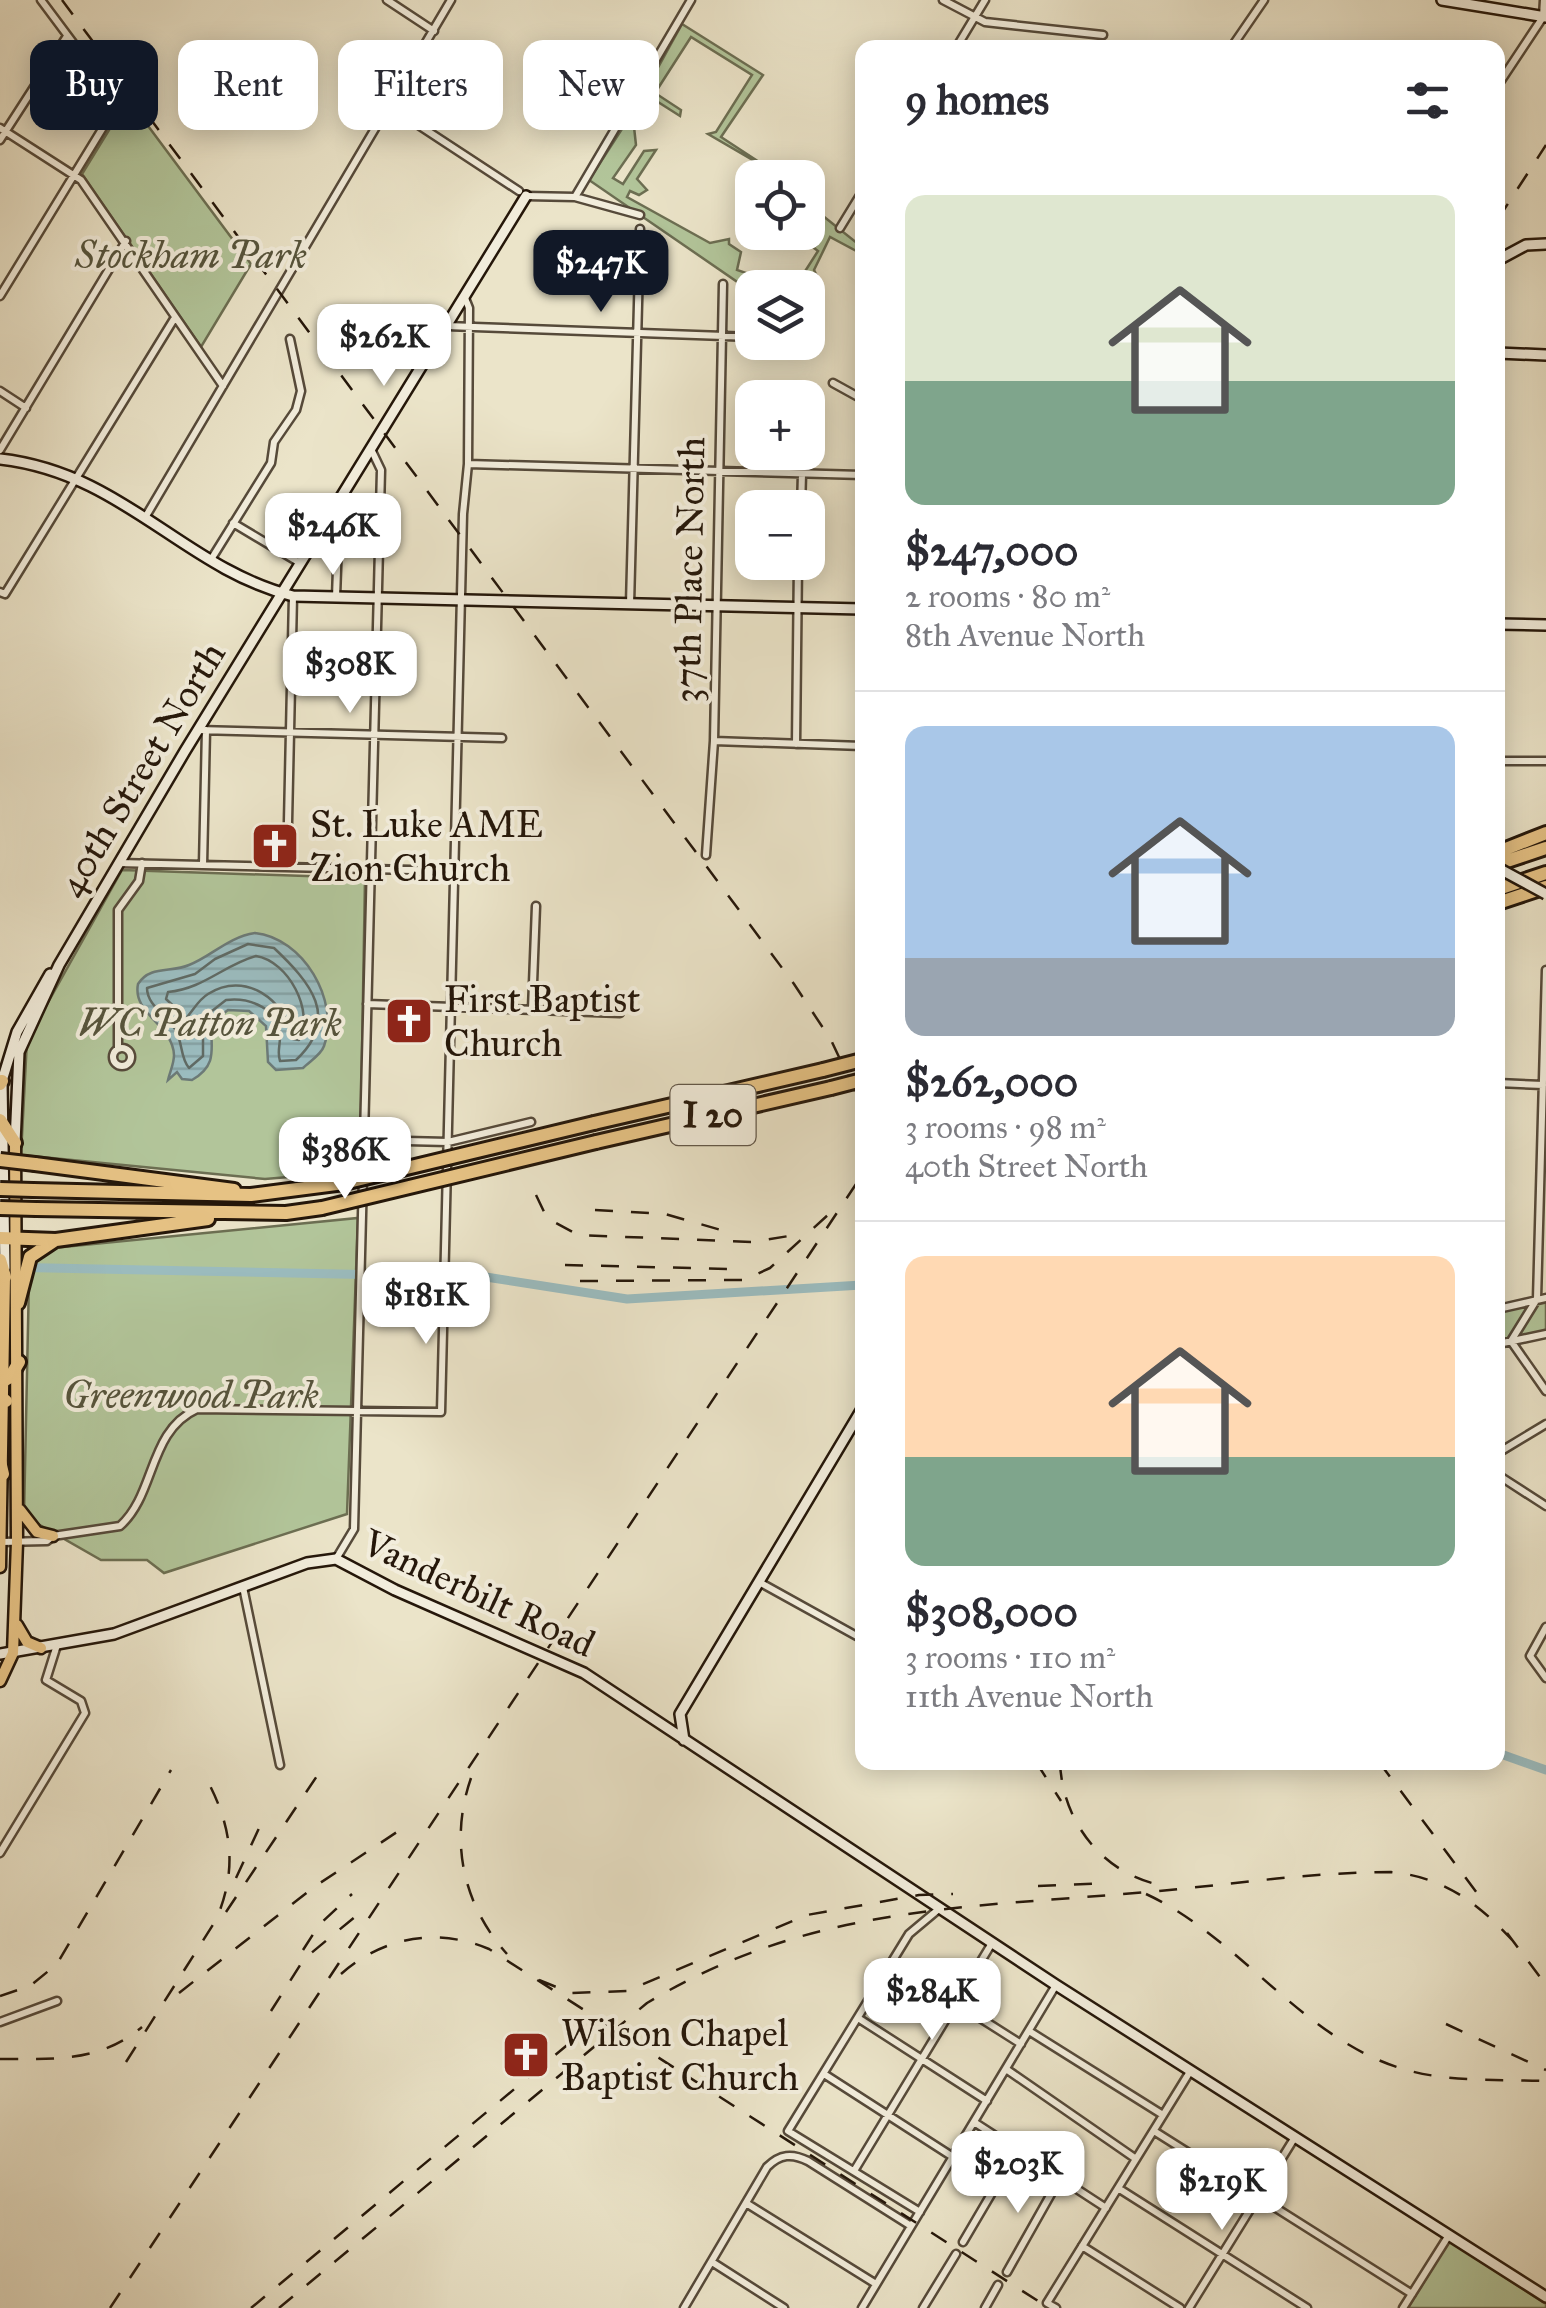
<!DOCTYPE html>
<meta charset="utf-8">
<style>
:root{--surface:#fff;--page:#f7f7f7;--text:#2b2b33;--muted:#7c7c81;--line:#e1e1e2;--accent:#111827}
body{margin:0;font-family:"IM FELL Great Primer",serif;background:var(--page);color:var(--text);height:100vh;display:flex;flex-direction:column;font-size:38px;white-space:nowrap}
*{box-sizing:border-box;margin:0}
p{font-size:32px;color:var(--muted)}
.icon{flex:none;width:55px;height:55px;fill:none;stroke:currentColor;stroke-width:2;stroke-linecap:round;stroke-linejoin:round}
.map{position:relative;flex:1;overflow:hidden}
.panel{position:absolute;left:855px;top:40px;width:650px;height:1730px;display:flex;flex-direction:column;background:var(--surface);border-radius:20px;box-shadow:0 5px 25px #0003}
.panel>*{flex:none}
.hud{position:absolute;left:30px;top:40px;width:675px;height:90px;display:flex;gap:20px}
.controls{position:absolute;left:735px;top:160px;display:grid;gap:20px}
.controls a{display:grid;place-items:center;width:90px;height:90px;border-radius:20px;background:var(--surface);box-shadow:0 5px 25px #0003;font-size:50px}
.price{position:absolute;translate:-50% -85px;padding:0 22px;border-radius:20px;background:#fff;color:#222;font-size:32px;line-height:65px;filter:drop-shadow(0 2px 5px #0008)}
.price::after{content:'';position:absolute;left:50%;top:60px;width:30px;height:22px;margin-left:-15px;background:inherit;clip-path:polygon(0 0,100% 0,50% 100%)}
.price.active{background:var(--accent);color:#fff}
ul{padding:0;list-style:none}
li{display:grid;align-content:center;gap:20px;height:530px;padding:0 50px}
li+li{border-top:2px solid var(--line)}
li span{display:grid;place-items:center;height:310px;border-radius:20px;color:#555}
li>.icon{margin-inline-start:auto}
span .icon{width:180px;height:180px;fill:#fffc;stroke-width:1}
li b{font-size:42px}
h2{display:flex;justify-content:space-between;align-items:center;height:120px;padding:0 50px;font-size:42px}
.chip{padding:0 35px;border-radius:20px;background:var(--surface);box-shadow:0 5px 25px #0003;font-size:35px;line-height:90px}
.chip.active{background:var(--accent);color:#fff}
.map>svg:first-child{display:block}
</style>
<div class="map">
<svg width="1546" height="2308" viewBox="0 0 1546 2308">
<defs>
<pattern id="water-rules" width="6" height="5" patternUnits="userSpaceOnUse" patternTransform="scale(2.5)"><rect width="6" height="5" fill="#9bbcbf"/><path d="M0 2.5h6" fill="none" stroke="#85a1a3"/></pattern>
</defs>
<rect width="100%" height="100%" fill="#ebe4c9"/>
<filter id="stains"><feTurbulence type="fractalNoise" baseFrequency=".002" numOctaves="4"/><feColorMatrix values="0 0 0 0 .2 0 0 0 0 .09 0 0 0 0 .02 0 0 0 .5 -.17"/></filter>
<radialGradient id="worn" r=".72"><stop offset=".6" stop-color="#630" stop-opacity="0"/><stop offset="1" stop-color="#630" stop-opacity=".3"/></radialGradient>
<path fill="#b2c59a" stroke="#6c6e52" stroke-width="2.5" d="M682,24L763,75L721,137L782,177L708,134L716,132L752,75L691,37L655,93L681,110L680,116L644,93Z
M128,99L251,264L201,347L82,174Z
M638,104L643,108L642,115L654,117L649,123L634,127L636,145L613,178L623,184L644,151L656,150L637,179L647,190L639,195L630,191L627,197L710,243L729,239V244L741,252L737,270L752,275L751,279L764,287L752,288V292L589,180Z
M808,204L862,247V254L830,237L814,270L821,284L808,304V288L795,287L818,251L814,248L822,237L820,221L808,210Z
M122,870L365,878L360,1171L265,1179L21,1155L27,1040Z
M358,1218L347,1514L164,1573L147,1560H101L24,1516L29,1279L36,1259L53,1248Z
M1546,1302V1335L1498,1343V1312Z
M1449,2241L1546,2304V2308H1408Z"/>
<path fill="url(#water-rules)" stroke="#6c7a77" stroke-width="2.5" d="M255,933C303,938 340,1000 324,1046C321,1055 310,1061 303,1068L276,1070L268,1062L266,1026L249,1011L228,1010L211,1023C211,1049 218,1065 192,1080L182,1079L177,1072L168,1080C170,1071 174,1064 174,1055C173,1025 132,1014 138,984C150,965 171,973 189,965C212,956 228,937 255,933Z"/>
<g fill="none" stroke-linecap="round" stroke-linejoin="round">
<path stroke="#606a64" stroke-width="2.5" d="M248,944L274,948C310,982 341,1018 296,1060L280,1061C277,1052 280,1047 280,1037C280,1009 250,997 226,1000L203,1018V1056L189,1068C180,1058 183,1042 175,1029C166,1015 147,1005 147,988L195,974L215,959Z
M256,956C288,961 315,1011 299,1040L293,1039C286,1000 245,970 208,994C198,1000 193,1011 186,1018L166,999L168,992C203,989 224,965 256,956Z"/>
<path stroke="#9bbcbf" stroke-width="9" d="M0,1267L486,1277L627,1299L862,1285
M1498,1753L1546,1770"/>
<g stroke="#564a3a" stroke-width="11">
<path id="street" d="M387,0L434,31
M943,0L985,22L1103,35
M956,48L985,0
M1231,48L1264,0
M1498,85L1543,17L1544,0
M391,107L519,191
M0,128L81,180L223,386
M0,140L67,36
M526,196L575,197L640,215
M575,197L691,0
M840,228L862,192
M0,296L118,103L41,0
M446,326L752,337
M833,383L862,399
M0,391L26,408
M0,450L126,241
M468,464L862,475
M334,507L339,514L336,597
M801,508L802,474
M146,516L451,0
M233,523L300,563
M212,558L271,463L274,442L296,410L301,391L290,339
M0,592L5,594L174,319
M630,604L640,229
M198,730L502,738
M714,741L862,746
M796,744L798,562
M1498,761H1546
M706,855L714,741L723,284
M118,863L454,871
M203,865L206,730
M287,867L293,596
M1546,970L1537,1299L1511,1341L1546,1391
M367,1004L620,1013
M532,1009L536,906
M113 1057a9 9 0 1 1 18 0a9 9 0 1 1-18 0Z
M118,1049V910L139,881L142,863
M1498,1083L1543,1085
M365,1140L448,1142L531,1122
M361,1290L445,1293
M1498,1309L1546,1298
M1498,1344L1546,1334
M1498,1453L1546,1424
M1498,1475L1546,1506
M1,1542L47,1541L53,1536L120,1526C156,1494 148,1431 197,1409L441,1412L463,514L468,464L469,308L465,298
M336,1559L354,1529L381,470L371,449
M759,1582L862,1639
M243,1587L280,1765
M1546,1627L1530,1656L1546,1678
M0,1853L85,1713L81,1701L46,1680L57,1645
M892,1962L1021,2044
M858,2018L987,2101
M0,2022L57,2001
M1029,2031L1163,2115
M1006,2069L1136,2159
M824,2074L953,2157
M974,2122L1106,2208
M1154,2131L1412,2294
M854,2171L992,1943
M1118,2188L1307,2308
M746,2203L876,2284
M920,2212L788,2131L909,1934L940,1908
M963,2242L1017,2150
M1082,2246L1180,2308
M712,2262L784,2308
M1007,2272L1060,2178
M684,2308L767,2167C780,2154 792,2153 808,2161L911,2226
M862,2308L1056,1985
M923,2308L956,2254
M985,2308L998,2285
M1056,2308L1047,2303L1191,2070
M1189,2308L1295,2137
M1403,2308L1449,2235"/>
</g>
<g stroke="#25170a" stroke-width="14">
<path id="secondary" d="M1442,0L1546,17
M1498,260L1526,245L1546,244
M1498,353L1546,355
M0,459C124,473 183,568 293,596L862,609
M1498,624L1546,625
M15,1143L19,1052L59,965L185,751L526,196
M5,1268L2,1081L17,1032L50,974
M0,1654L114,1634L307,1563L336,1559L395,1590L584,1673L1056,1985L1546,2297
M684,1740L680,1714L862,1409"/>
</g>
<g stroke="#25170a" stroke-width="15">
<path id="primary" d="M20,1510L37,1532L53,1536
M0,1567L5,1277
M17,1625L27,1642L41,1648
M0,1681L13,1653L17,1542L15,1143"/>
</g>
<g stroke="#25170a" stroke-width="18">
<path id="highway" d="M1498,852L1546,833
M1498,864L1546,848
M1498,889L1546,873
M1498,903L1546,887
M0,1084L2,1081
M0,1120L15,1143
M594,1123L823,1070
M596,1142L831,1088
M35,1164L234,1190
M33,1190L251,1195L344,1183
M36,1209L286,1213L322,1208
M0,1238L56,1240L208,1219
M0,1260L5,1277
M18,1303L30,1257L54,1241
M0,1383L10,1377L19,1362
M0,1396L6,1401
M0,1461L3,1474"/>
</g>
<use href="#street" stroke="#f2eddc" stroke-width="6"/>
<use href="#secondary" stroke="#f2eddc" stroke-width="9"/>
<use href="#primary" stroke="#e6c284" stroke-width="10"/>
<use href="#highway" stroke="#e6c284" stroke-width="12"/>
<path stroke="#25170a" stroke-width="2.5" stroke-dasharray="18 18" stroke-linecap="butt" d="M62,0L794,984L831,1040L862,1106
M1498,219L1546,145
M536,1195L547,1218L578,1235L752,1242L795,1235
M595,1210L665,1214L728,1232
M565,1265L730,1269
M580,1281L744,1280L770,1268L830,1213
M1036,1762L1061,1801
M1060,1762C1062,1821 1102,1873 1160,1885
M1379,1762L1483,1901
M471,1778C449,1841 463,1905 507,1954
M236,1878L266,1813
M1038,1886L1108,1883
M1146,1894C1239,1937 1301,2037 1400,2068C1447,2083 1498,2079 1546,2081
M226,1912L325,1764
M1507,1933L1546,1985
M303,1950L319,1925L352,1894
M341,1974C383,1937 437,1927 489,1949L1049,2308
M539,1980L571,1993L627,1991L807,1915L919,1895L953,1894
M179,1993L314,1887L400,1830
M0,1996L30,1986L57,1964L171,1770
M271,2011L304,1959L362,1911
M1446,2024L1546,2070
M0,2059C52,2059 99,2063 142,2027
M126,2062L216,1920C238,1869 232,1826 206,1778
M110,2308L862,1175
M251,2308L607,2012
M279,2308L647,2003C810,1905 965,1908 1148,1892C1228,1885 1310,1872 1391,1872C1444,1877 1478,1903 1513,1941"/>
<g stroke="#25170a" stroke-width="14" stroke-linecap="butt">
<path id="secondary-bridge" d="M1498,868L1546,894"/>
</g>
<g stroke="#25170a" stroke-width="18" stroke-linecap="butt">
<path id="highway-bridge" d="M823,1070L862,1060
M831,1088L862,1080
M0,1160L35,1164
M344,1183L594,1123
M0,1189L33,1190
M0,1208L36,1209
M322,1208L596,1142"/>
</g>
<use href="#secondary-bridge" stroke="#f2eddc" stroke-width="9"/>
<use href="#highway-bridge" stroke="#e6c284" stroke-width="12"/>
</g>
<defs>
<g id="church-square" transform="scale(2.5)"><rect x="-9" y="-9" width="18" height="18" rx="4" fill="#8f2418" stroke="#f2eddc"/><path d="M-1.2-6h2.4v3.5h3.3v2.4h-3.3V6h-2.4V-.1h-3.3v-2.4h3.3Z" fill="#fff"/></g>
</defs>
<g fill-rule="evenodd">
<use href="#church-square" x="275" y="846"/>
<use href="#church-square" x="409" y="1021"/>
<use href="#church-square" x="526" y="2055"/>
</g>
<g text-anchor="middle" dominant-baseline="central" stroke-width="8" stroke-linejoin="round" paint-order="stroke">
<rect fill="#f2eddc" stroke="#625749" stroke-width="2.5" x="670.5" y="1085" width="85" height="60" rx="8"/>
<g font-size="35" font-weight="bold" fill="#25170a">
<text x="713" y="1115">I 20</text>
</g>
<g font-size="38" font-style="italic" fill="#56543c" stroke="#f2eddc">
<text x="191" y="255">Stockham Park</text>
<text x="210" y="1023">WC Patton Park</text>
<text x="191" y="1395">Greenwood Park</text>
</g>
<g font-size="38" fill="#25170a" stroke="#f2eddc">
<text transform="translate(689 570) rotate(-89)">37th Place North</text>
<text transform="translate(141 769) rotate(-59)">40th Street North</text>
<text transform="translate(479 1593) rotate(25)">Vanderbilt Road</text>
</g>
<g font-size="38" fill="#25170a" stroke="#f2eddc" text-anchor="start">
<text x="310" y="824">St. Luke AME<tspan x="310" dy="44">Zion Church</tspan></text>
<text x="444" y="999">First Baptist<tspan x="444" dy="44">Church</tspan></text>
<text x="561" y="2033">Wilson Chapel<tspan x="561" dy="44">Baptist Church</tspan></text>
</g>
</g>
<rect width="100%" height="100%" filter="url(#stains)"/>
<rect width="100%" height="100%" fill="url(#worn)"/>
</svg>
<div class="controls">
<a><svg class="icon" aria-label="locate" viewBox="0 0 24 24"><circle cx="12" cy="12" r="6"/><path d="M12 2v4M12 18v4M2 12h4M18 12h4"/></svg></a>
<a><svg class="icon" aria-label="layers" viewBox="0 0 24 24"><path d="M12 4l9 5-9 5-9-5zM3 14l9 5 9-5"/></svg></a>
<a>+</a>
<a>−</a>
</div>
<b class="price active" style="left:601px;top:315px">$247K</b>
<b class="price" style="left:384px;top:389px">$262K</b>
<b class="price" style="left:333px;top:578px">$246K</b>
<b class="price" style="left:350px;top:716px">$308K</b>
<b class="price" style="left:345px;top:1202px">$386K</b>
<b class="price" style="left:426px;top:1347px">$181K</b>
<b class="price" style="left:932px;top:2043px">$284K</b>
<b class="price" style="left:1018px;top:2216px">$203K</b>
<b class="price" style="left:1222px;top:2233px">$219K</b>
<div class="hud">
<a class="chip active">Buy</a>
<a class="chip">Rent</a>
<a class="chip">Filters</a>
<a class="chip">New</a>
</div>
<section class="panel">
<h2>9 homes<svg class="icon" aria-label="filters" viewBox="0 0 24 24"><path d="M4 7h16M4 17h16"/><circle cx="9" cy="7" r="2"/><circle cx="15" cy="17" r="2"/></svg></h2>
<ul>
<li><span style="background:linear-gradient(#dfe7d0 60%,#7fa58c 0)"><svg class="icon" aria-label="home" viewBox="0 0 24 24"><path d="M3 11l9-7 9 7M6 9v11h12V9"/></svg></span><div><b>$247,000</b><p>2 rooms · 80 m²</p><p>8th Avenue North</p></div></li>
<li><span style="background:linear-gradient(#a9c7e8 75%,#9aa5b1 0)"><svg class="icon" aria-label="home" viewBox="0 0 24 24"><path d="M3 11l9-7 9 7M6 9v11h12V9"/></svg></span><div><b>$262,000</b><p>3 rooms · 98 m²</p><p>40th Street North</p></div></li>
<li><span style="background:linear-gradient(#ffd9b3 65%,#7fa58c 0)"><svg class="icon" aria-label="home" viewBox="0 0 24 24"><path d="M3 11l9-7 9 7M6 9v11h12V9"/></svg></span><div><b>$308,000</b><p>3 rooms · 110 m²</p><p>11th Avenue North</p></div></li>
</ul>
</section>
</div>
